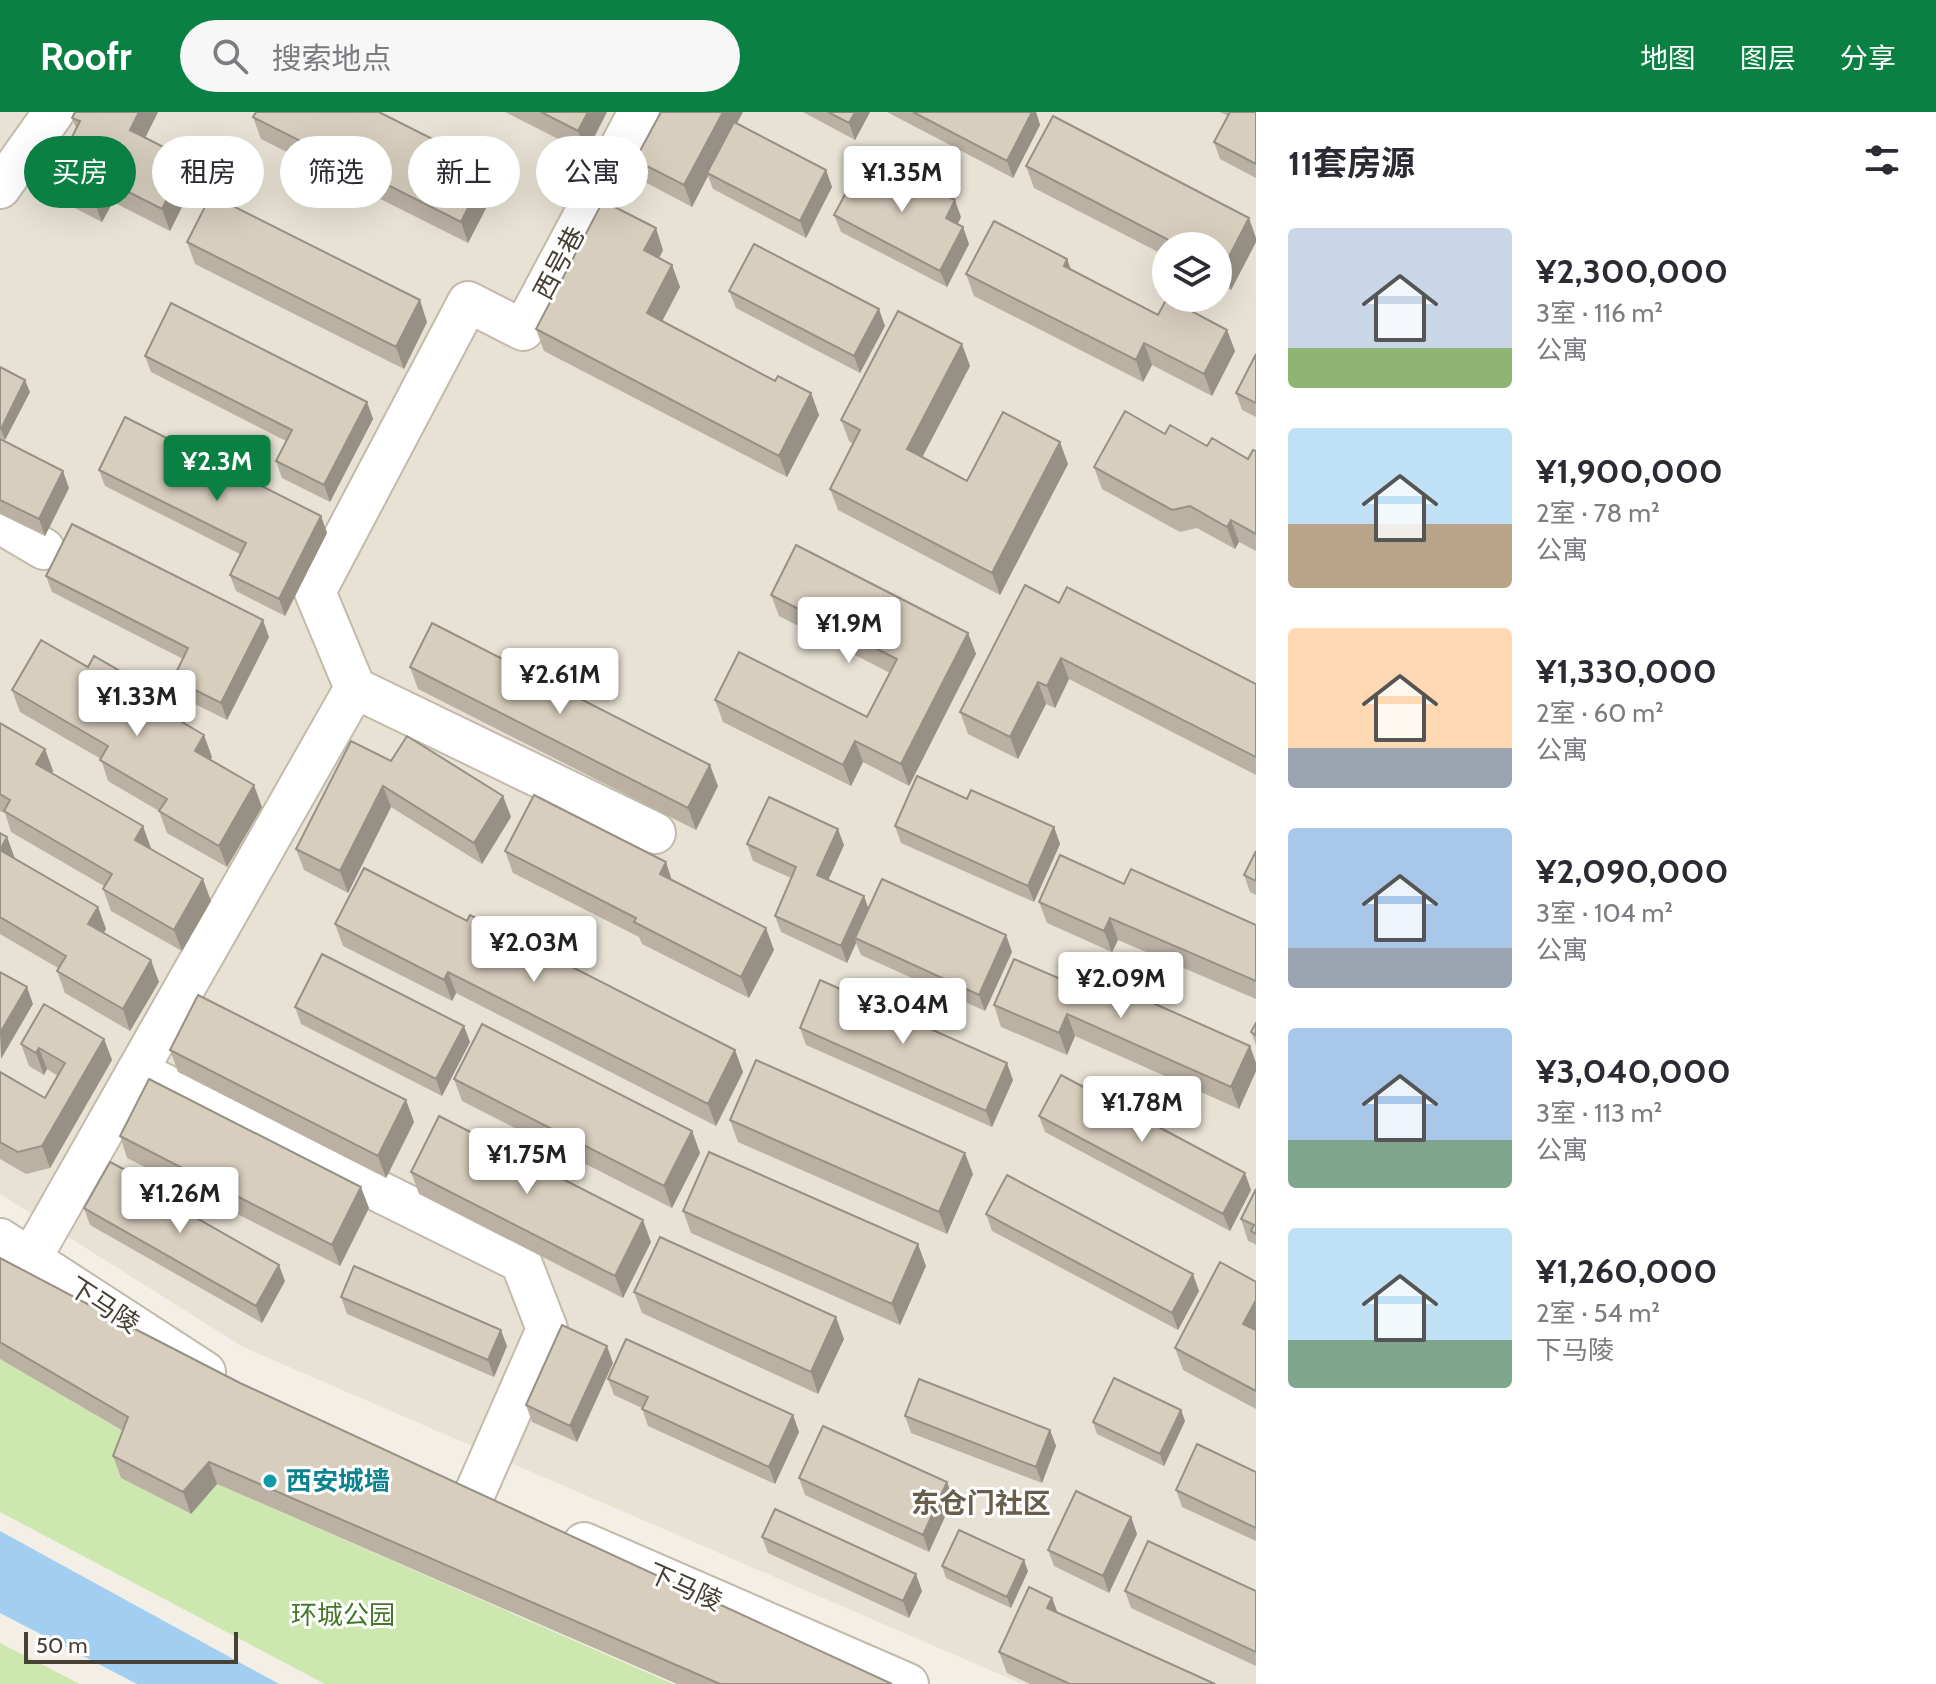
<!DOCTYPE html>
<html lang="zh">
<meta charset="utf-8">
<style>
:root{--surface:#fff;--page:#f7f7f7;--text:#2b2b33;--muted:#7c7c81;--accent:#0b8043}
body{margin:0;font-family:Cabin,"Noto Sans SC",sans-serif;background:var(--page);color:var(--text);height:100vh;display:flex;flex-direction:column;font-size:30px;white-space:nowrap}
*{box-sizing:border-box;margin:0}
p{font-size:26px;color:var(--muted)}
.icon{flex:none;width:44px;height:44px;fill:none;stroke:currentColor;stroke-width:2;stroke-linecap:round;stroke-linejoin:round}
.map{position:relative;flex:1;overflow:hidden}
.sheet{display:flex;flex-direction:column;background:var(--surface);width:680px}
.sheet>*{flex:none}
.top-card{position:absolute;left:24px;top:24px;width:760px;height:72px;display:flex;gap:16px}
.buttons{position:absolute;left:1152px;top:120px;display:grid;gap:16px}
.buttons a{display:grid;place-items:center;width:80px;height:80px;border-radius:50%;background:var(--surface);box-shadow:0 8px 32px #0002;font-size:40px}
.scale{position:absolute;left:24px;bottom:20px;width:214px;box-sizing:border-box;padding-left:8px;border:4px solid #464035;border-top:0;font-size:22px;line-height:28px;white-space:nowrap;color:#464035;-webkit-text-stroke:6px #fff;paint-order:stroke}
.price{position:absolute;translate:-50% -68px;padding:0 18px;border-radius:8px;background:#fff;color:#222;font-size:26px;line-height:52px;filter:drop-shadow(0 2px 4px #0008)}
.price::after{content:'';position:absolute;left:50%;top:48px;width:24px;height:18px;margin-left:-12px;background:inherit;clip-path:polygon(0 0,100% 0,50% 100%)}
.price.current{background:var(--accent);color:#fff}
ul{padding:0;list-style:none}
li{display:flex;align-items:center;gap:24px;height:200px;padding:0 32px}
li span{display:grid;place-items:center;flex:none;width:224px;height:160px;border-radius:8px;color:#555}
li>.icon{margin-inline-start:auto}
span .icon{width:96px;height:96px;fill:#fffc;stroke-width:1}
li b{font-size:34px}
h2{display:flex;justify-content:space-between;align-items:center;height:96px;padding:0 32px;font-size:34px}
.tag{padding:0 28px;border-radius:36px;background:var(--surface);box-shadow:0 8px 32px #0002;font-size:28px;line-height:72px}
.tag.current{background:var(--accent);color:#fff}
header{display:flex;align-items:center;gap:48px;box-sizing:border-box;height:112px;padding:0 40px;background:var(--accent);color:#fff}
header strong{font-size:38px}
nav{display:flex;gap:44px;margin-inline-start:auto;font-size:28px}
.search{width:560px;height:72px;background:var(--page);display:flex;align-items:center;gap:20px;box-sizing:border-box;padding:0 28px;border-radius:44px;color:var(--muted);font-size:30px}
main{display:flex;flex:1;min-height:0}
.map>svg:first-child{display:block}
</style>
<header>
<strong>Roofr</strong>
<div class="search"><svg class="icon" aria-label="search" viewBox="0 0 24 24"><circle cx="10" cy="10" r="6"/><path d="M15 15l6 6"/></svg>搜索地点</div>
<nav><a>地图</a><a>图层</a><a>分享</a></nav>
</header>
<main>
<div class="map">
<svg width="1256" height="1572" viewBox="0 0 1256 1572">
<rect width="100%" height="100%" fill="#f3efe6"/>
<path fill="#e7e2d4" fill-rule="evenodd" d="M0,0H1256V1572H1022L243,1235L0,1082ZM1166,134H1218V186H1166Z"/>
<path fill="#cce8ae" d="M0,1247L136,1327L121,1366L190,1402L217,1372L673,1572H325L0,1400Z
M0,1531L80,1572H0Z"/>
<path fill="#a1cef1" d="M0,1419L279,1572H137L0,1501Z"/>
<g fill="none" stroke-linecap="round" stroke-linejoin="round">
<g stroke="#c2baab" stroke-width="44">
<path id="minor" d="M639,0L523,218L468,190L315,480L355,576L655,721
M0,76L54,0
M0,411L44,437
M137,959L521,1150L547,1217L474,1383
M0,1127L205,1260
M31,1146L355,576
M584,1431L908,1572"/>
</g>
<use href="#minor" stroke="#fff" stroke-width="40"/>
</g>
<path fill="#bab1a3" d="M75,0H158L145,26L187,47L195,69L170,119L113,90L102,110L59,88L51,67L76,16L72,6Z
M505,0H607L586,41Z
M803,0H870L855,28Z
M887,0H1036L1040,13L1013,66Z
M1220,0H1256V66L1220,47L1214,30L1228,4Z
M253,5L496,77L468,131L261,27Z
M737,11L826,58L832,75L806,126L713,77L708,64L692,95L643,69L635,48Z
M1026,54L1256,126V130L1231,178L1218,171V134H1166V144L1034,76Z
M874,69L961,105L958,112L963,115L969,132L947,175L841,120L834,103Z
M187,130L427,210L404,257L195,152Z
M663,138L659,146L672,153L680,175L662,209L775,269L811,281L819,303L787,365L544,239L536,217Z
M1067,147L1071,158L1158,203L1227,218L1235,239L1212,284L1152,253L1143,270L974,184L966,162Z
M729,179L885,214L860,261L736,196Z
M1256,242V305L1242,298L1236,281Z
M145,244L367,290L373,307L330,390L282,366L276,349L286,329L151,260Z
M970,254L922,345L967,369L1068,352L1000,483L838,398L830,377L853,332L849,329L841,308Z
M0,255L30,280L5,328L0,326Z
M1165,322L1248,347L1256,339V439L1239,430L1235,437L1197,416L1180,420L1102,377L1094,355Z
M0,327L69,376L45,424L0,402Z
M99,358L321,404L327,421L285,504L236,479L230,463L240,442L105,374Z
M46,464L269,525L227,608L179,584L173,567L183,547L52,480Z
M771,483L968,521L976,542L909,674L863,650L851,674L723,610L715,588L867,605L890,561L779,504Z
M1059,491L1256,572V663L1069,567L1055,596L1046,592L1018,647L968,622L960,600Z
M88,555L149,576L156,595L212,645L210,648L262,695L227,755L167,721L159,699L108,669L101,647L20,600L12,578Z
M410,555L718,674L696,718L418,577Z
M0,611L45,637L53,659L51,661L151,736V737L211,789L182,839L111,799L103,777L104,774L11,720L5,701L0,699Z
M391,649L503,684L511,705L482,752L391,695L348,781L304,758L296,737Z
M967,687L1054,715L1060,732L1034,790L901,731L895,714Z
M0,721L7,725L15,747L98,795L106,817L104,821L159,870L130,919L65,881L57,859L58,856L0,822Z
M747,732L844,733L828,768L864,784L868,796L1006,823L1012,840L985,899L861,843L856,831L847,851L781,820L775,804L791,766L753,749Z
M505,739L672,768L774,838L749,886L642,832L639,825L513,761Z
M1256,739V783L1250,780L1244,763Z
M1124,772L1256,813V887L1118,828L1112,840L1047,811L1039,790Z
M467,809L735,938L743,960L716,1014L456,881L452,889L343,834L335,812Z
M1079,875L1250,934L1256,951V959L1239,997L1075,924L1067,943L1001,915L994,893Z
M295,895L470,930L442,984L301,912Z
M1256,911V933L1251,920Z
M800,916L1013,968L992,1015L806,933Z
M104,927L112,948L50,1056L26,1062L0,1047V960L45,986L58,964L47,957L44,963L29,954L21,932Z
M170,938L406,988L414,1010L386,1066L178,960Z
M454,967L692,1019L700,1041L672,1096L462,989Z
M1039,1004L1251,1078L1230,1119L1045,1020Z
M730,1008L973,1062L947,1122L738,1030Z
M120,1024L369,1096L340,1154L127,1046Z
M411,1060L651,1130L623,1186L419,1082Z
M133,1062L136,1071L285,1169L262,1211L90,1113L84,1096Z
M1256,1077V1134L1255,1132L1248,1129L1241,1107Z
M683,1099L926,1154L900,1213L691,1121Z
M986,1102L1199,1179L1178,1218L992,1119Z
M0,1146L137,1218L240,1271L892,1572H677L217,1372L191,1402L121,1366L113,1344L123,1319L0,1247Z
M1256,1170V1297L1183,1258L1175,1236Z
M634,1180L844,1227L818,1282L642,1201Z
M341,1185L507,1234L494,1265L347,1202Z
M613,1251L577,1330L532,1310L526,1293Z
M608,1267L793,1303L799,1320L775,1372L648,1314L642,1296L614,1283Z
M1181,1298L1185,1309L1164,1354L1097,1322L1093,1310Z
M905,1304L1050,1318L1056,1334L1042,1371L911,1321Z
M1256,1360V1429L1182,1395L1176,1378Z
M799,1366L947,1370L953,1387L929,1440L805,1383Z
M1131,1405L1137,1422L1109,1481L1054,1454L1048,1438Z
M762,1425L922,1479L909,1506L768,1441Z
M942,1454L1028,1459L1011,1496L946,1466Z
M1125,1479H1256V1554L1131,1496Z
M1052,1486L1057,1500L1215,1572H1030L1007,1561L999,1540Z"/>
<path fill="#979085" d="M139,0H158L138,40L130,18Z
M588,0H607L586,41L578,19Z
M723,0H743L710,62L707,61L708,64L692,95L684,73Z
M855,0H870L855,28L849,11Z
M1032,0H1036L1040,13L1013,66L1007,49Z
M187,47L195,69L170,119L162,97Z
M488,55L496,77L468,131L461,110Z
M826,58L832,75L806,126L800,109Z
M105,68L113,90L102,110L94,89Z
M955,88L961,105L952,123L946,106Z
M1249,106L1256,126V130L1231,178L1223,156Z
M963,115L969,132L947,175L940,159Z
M656,116L663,138L652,160L644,138Z
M1067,147L1075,169L1064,154Z
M672,153L680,175L655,223L647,201Z
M420,188L427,210L404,257L396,235Z
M879,197L885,214L860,261L854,244Z
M1227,218L1235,239L1212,284L1204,262Z
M1144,231L1152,253L1143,270L1136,248Z
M962,232L970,254L915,359L907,337Z
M25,268L30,280L5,328L1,317Z
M811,281L819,303L787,365L779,344Z
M367,290L373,307L330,390L324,373Z
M1060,330L1068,352L1000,483L992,461Z
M63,359L69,376L45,424L39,407Z
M321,404L327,421L285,504L279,487Z
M1231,408L1239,430L1235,437L1227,415Z
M263,508L269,525L227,608L221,591Z
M968,521L976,542L909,674L901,652Z
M1061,546L1069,567L1055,596L1047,574Z
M1038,570L1046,592L1018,647L1010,625Z
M149,576L157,598L143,587Z
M204,623L212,645L202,660L195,639Z
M855,629L863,650L851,674L843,653Z
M45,637L53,659L44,674L36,652Z
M710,653L718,674L696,718L688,696Z
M254,673L262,695L227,755L219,734Z
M383,674L391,695L348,781L340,759Z
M503,684L511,705L482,752L474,731Z
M143,714L151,736L143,750L135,728Z
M1054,715L1060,732L1034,790L1028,774Z
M838,717L844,733L823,780L817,763Z
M7,725L15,747L0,738Z
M666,750L673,772L660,762Z
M203,767L211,789L182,839L174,818Z
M864,784L870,801L855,826L856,831L847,851L841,834Z
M98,795L106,817L96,833L88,812Z
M1110,806L1118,828L1112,840L1104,819Z
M766,816L774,838L749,886L741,865Z
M1006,823L1012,840L985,899L979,883Z
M151,848L159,870L130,919L123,897Z
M448,860L456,881L452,889L444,868Z
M27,875L33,892L1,947L0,921Z
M1067,902L1075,924L1067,943L1059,921Z
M464,914L470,930L442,984L436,967Z
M104,927L112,948L50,1056L42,1034Z
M1250,934L1256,951V959L1239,997L1231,975Z
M39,936L47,957L44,963L36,941Z
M735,938L743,960L716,1014L708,992Z
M1007,951L1013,968L992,1015L986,999Z
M406,988L414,1010L386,1066L378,1044Z
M692,1019L700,1041L672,1096L664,1074Z
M965,1041L973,1062L947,1122L939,1100Z
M1245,1061L1251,1078L1230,1119L1223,1102Z
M361,1075L369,1096L340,1154L332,1133Z
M643,1108L651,1130L623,1186L615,1164Z
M918,1132L926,1154L900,1213L892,1192Z
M279,1153L285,1169L262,1211L256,1194Z
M1193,1162L1199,1179L1178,1218L1172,1201Z
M1256,1188V1224L1243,1212Z
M836,1205L844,1227L818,1282L811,1260Z
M501,1218L507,1234L494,1265L488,1248Z
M607,1234L613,1251L577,1330L570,1314Z
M1181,1298L1185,1309L1164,1354L1160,1342Z
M793,1303L799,1320L775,1372L769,1355Z
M1050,1318L1056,1334L1042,1371L1036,1355Z
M209,1350L217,1372L191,1402L183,1380Z
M947,1370L953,1387L929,1440L923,1423Z
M1131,1405L1137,1422L1109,1481L1103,1464Z
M1024,1448L1028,1459L1011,1496L1007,1485Z
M916,1462L922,1479L909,1506L903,1489Z
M1052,1486L1060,1507L1047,1496Z"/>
<path fill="#d8cebe" stroke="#979085" stroke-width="2" d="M75,0H139L130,18L187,47L162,97L105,68L94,89L51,67L80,9L72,6Z
M256,0H379L488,55L461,110L253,5Z
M541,0H588L578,19Z
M661,0H723L684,73L635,48Z
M828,0H855L849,11Z
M913,0H1032L1007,49Z
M1230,0H1256V52L1214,30Z
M1053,4L1249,106L1223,156L1218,154V134H1180L1026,54Z
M734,10L826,58L800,109L707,61Z
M884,50L955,88L946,106L963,115L940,159L834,103L857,60L874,69Z
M211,83L420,188L396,235L187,130Z
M603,89L656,116L644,138L672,153L647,201L775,269L778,264L811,281L779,344L536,217Z
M994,109L1067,147L1064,154L1158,203L1167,186L1227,218L1204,262L1144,231L1136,248L966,162Z
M754,132L879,197L854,244L729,179Z
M171,191L367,290L324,373L276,349L292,318L145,244Z
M898,199L962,232L907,337L967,369L1003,300L1060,330L992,461L830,377L860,318L841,308Z
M1256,242V291L1236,281Z
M0,255L25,268L1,317L0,316Z
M1125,299L1165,322L1170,313L1207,334L1212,326L1248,347L1253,338L1256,339V422L1231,408L1227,415L1190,394L1172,398L1094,355Z
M125,305L321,404L279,487L230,463L246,431L99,358Z
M0,327L63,359L39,407L0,388Z
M72,412L263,508L221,591L173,567L188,536L46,464Z
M796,433L968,521L901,652L855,629L843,653L715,588L739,540L867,605L897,547L771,483Z
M1025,473L1059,491L1067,475L1256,572V645L1061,546L1047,574L1038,570L1010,625L960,600Z
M432,511L710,653L688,696L410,555Z
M41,528L88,555L94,544L149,576L143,587L204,623L195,639L254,673L219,734L159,699L167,687L100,648L108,634L12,578Z
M0,611L45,637L36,652L143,714L135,728L203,767L174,818L103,777L112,762L4,699L10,688L0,682Z
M407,624L503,684L474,731L383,674L340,759L296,737L351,629L391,649Z
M917,664L967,687L971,678L1054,715L1028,774L895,714Z
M534,683L666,750L660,762L766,816L741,865L634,810L636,806L505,739Z
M769,685L838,717L817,763L864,784L841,834L775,804L796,755L747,732Z
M0,721L7,725L0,738Z
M0,738L98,795L88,812L151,848L123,897L57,859L66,844L0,805Z
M1256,739V769L1244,763Z
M1060,743L1124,772L1131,757L1256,813V869L1110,806L1104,819L1039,790Z
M364,756L467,809L470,803L735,938L708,992L448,860L444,868L335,812Z
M882,767L1006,823L979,883L855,826Z
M322,842L464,914L436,967L295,895Z
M1014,847L1079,875L1085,861L1250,934L1231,975L1067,902L1059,921L994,893Z
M0,860L27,875L0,921Z
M820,868L1007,951L986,999L800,916Z
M198,883L406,988L378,1044L170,938Z
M44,892L104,927L42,1034L18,1040L0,1030V960L45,986L65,951L39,936L36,941L21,932Z
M1256,911V923L1251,920Z
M482,912L692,1019L664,1074L454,967Z
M756,948L965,1041L939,1100L730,1008Z
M1061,963L1245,1061L1223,1102L1039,1004Z
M149,967L361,1075L332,1133L120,1024Z
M439,1004L643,1108L615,1164L411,1060Z
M709,1040L918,1132L892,1192L683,1099Z
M110,1050L133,1062L130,1068L279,1153L256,1194L84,1096Z
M1007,1063L1193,1162L1172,1201L986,1102Z
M1256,1077V1122L1251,1119L1254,1113L1241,1107Z
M660,1125L836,1205L811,1260L634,1180Z
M0,1146L137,1218L240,1271L892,1572H720L209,1350L183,1380L113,1344L128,1305L0,1230Z
M1220,1150L1256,1170V1188L1243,1212L1256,1218V1279L1175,1236Z
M354,1154L501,1218L488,1248L341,1185Z
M562,1213L607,1234L570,1314L526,1293Z
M626,1227L793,1303L769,1355L642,1297L648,1285L608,1267Z
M1114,1266L1181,1298L1160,1342L1093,1310Z
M919,1267L1050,1318L1036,1355L905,1304Z
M823,1314L947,1370L923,1423L799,1366Z
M1197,1332L1256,1360V1416L1176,1378Z
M1076,1379L1131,1405L1103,1464L1048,1438Z
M775,1397L916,1462L903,1489L762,1425Z
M959,1418L1024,1448L1007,1485L942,1454Z
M1148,1429L1256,1479V1540L1125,1479Z
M1029,1475L1052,1486L1047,1496L1215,1572H1070L999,1540Z"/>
<circle fill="#0f9aa8" stroke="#fff" stroke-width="3" cx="270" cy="1369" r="8"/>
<g text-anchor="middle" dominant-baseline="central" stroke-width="6" stroke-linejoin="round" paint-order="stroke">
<g font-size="26" fill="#464035" stroke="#fff">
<text transform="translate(559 151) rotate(-62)">西号巷</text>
<text transform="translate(104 1193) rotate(33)">下马陵</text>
<text transform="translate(685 1475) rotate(24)">下马陵</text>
</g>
<g font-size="26" font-weight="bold" fill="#0d838f" stroke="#fff" text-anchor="start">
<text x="286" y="1369">西安城墙</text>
</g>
<g font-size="26" fill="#447828" stroke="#fff">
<text x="343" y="1503">环城公园</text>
</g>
<g font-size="28" font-weight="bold" fill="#695e4c" stroke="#fff">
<text x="981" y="1391">东仓门社区</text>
</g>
</g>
</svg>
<div class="buttons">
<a><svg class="icon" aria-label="layers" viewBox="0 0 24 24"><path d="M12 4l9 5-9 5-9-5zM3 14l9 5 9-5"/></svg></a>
</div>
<div class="scale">50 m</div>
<b class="price" style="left:902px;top:102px">¥1.35M</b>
<b class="price current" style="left:217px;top:391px">¥2.3M</b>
<b class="price" style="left:849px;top:553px">¥1.9M</b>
<b class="price" style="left:560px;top:604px">¥2.61M</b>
<b class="price" style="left:137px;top:626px">¥1.33M</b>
<b class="price" style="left:534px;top:872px">¥2.03M</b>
<b class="price" style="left:1121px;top:908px">¥2.09M</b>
<b class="price" style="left:903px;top:934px">¥3.04M</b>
<b class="price" style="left:1142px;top:1032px">¥1.78M</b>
<b class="price" style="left:527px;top:1084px">¥1.75M</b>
<b class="price" style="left:180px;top:1123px">¥1.26M</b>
<div class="top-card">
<a class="tag current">买房</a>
<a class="tag">租房</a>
<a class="tag">筛选</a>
<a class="tag">新上</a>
<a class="tag">公寓</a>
</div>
</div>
<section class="sheet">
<h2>11套房源<svg class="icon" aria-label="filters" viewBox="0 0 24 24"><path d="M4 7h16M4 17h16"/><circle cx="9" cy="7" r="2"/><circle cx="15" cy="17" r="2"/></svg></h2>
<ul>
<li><span style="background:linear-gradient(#c9d6e8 75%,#8fb573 0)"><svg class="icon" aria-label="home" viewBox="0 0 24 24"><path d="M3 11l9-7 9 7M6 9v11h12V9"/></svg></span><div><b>¥2,300,000</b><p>3室 · 116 m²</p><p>公寓</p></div></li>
<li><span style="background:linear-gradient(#bfe0f5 60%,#b9a48a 0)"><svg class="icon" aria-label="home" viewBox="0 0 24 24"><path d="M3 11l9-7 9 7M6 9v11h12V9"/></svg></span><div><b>¥1,900,000</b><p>2室 · 78 m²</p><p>公寓</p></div></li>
<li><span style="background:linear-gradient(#ffd9b3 75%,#9aa5b1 0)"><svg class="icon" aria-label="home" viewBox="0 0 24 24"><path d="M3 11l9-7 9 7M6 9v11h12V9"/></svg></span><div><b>¥1,330,000</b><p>2室 · 60 m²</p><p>公寓</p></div></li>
<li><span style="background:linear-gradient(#a9c7e8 75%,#9aa5b1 0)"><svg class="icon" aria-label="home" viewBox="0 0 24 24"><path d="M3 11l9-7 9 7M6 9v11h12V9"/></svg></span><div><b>¥2,090,000</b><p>3室 · 104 m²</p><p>公寓</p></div></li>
<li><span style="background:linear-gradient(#a9c7e8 70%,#7fa58c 0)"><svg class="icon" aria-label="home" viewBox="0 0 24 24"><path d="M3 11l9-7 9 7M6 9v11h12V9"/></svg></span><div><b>¥3,040,000</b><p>3室 · 113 m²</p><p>公寓</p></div></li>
<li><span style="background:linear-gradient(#bfe0f5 70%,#7fa58c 0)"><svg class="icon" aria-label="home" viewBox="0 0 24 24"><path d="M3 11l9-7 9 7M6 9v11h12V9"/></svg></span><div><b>¥1,260,000</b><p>2室 · 54 m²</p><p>下马陵</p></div></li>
</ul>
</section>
</main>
